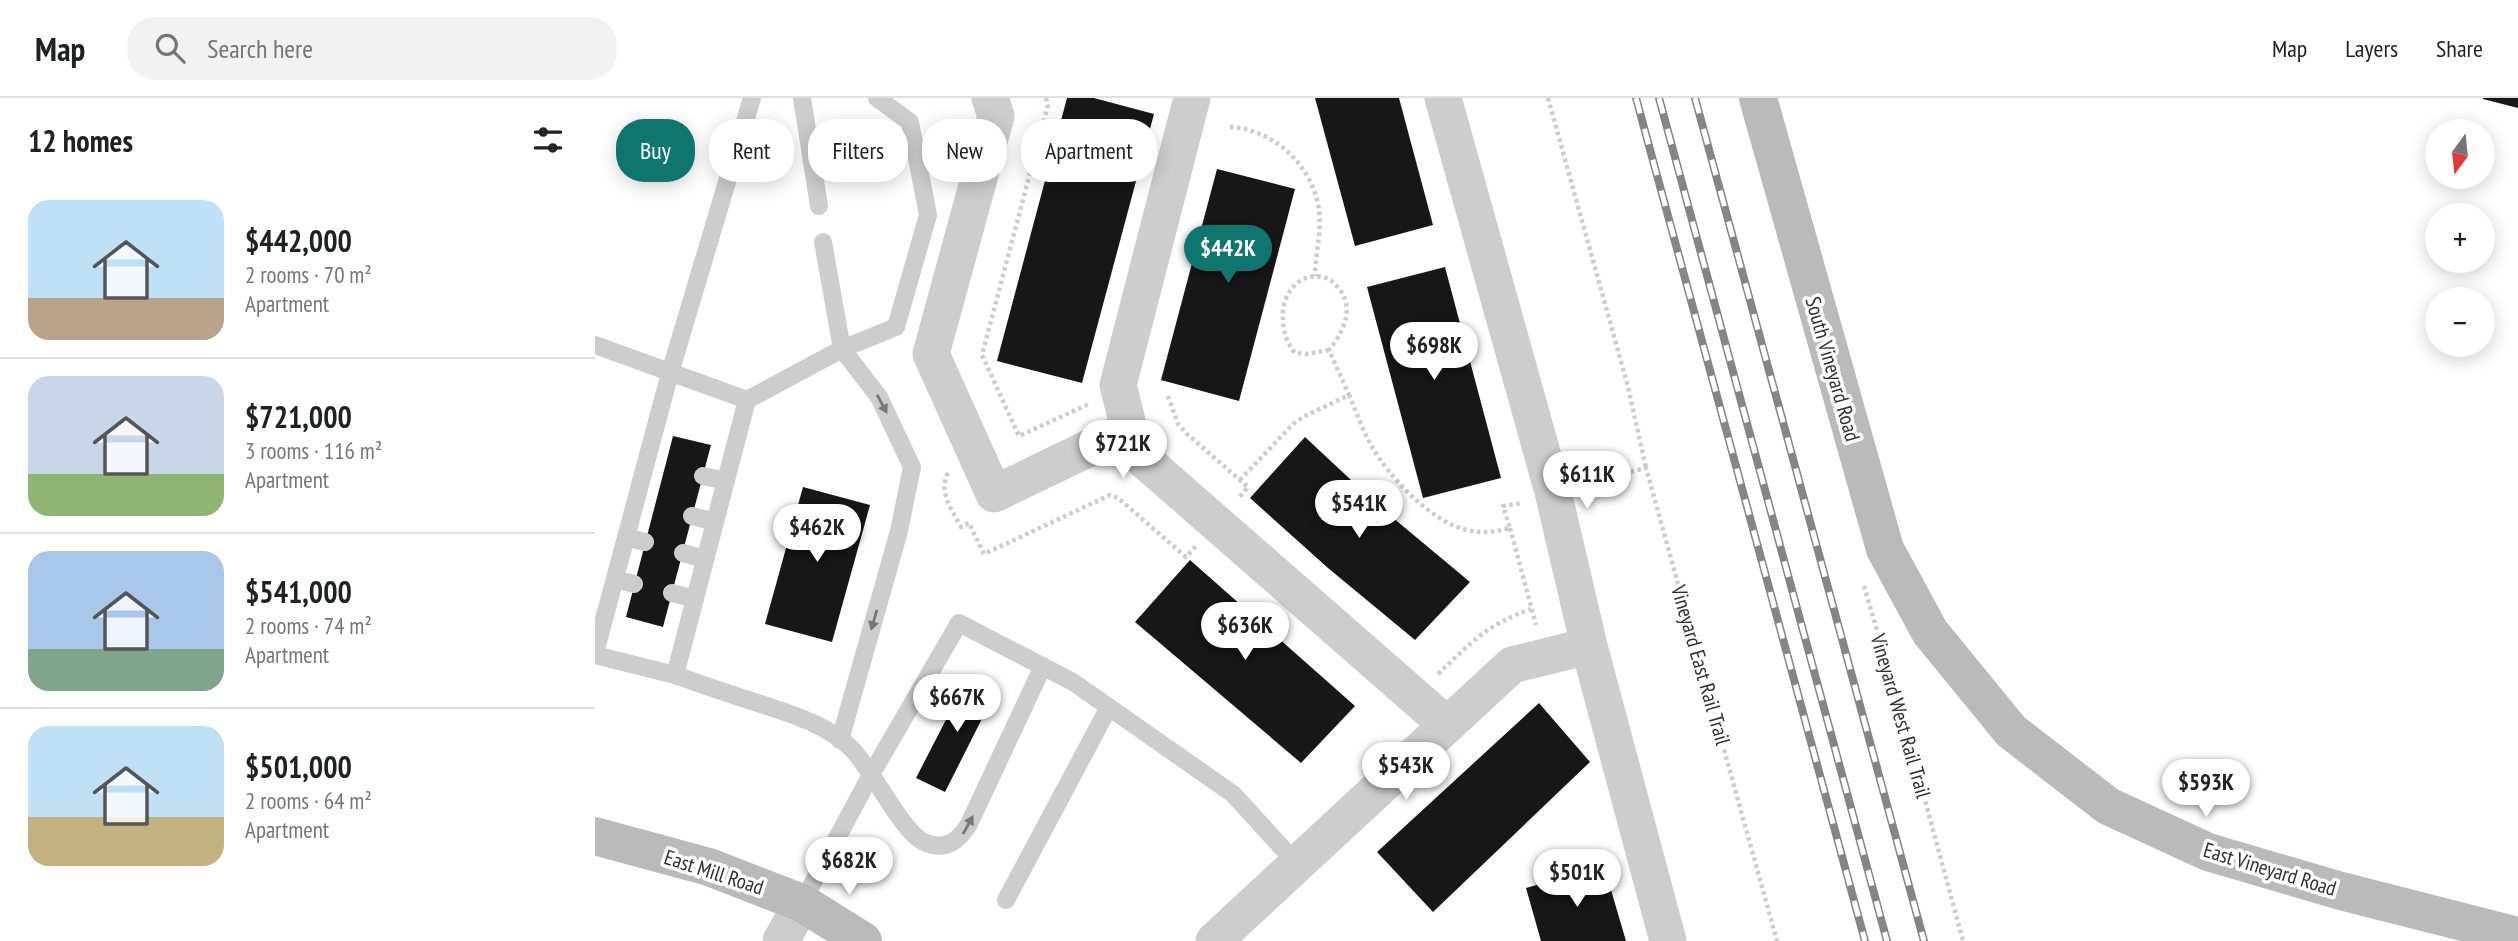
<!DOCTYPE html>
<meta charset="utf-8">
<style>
:root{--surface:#fff;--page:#f2f2f2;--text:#202124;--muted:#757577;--line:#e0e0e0;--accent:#0f766e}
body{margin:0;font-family:"PT Sans Narrow",sans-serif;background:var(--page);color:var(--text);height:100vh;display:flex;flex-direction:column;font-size:26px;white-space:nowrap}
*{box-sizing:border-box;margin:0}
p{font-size:23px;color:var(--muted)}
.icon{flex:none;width:38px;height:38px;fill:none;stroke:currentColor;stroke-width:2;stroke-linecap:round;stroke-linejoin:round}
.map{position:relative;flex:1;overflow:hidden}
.panel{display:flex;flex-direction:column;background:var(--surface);width:595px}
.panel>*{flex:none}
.hud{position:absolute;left:21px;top:21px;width:665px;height:63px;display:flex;gap:14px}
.needle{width:46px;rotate:195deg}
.tools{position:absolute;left:1830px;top:21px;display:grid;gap:14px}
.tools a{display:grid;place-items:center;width:70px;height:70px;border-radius:50%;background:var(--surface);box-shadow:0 4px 18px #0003;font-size:35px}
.price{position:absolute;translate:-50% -60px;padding:0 16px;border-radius:24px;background:#fff;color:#222;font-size:23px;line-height:46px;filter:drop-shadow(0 2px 4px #0008)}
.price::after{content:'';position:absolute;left:50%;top:42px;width:21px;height:16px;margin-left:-10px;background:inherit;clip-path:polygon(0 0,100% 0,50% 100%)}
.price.on{background:var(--accent);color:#fff}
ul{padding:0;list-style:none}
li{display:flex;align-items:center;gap:21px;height:175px;padding:0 28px}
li+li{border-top:2px solid var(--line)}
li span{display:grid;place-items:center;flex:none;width:196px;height:140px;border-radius:21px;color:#555}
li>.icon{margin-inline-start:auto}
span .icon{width:84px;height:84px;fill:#fffc;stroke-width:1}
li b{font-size:30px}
h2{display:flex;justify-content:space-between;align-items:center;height:84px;padding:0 28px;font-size:30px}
.chip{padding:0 24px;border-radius:28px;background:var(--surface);box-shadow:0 4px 18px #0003;font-size:24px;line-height:63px}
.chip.on{background:var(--accent);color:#fff}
header{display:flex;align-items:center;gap:42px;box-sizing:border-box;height:98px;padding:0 35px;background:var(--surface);border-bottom:2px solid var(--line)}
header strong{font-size:33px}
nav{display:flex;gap:38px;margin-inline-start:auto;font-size:24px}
.search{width:490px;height:63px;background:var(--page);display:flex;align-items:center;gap:18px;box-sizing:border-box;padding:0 24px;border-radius:28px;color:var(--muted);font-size:26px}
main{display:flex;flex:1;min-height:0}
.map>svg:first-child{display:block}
</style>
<header>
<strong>Map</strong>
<div class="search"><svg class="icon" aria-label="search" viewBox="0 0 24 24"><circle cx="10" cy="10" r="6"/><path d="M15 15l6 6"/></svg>Search here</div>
<nav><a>Map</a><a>Layers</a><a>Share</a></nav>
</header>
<main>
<section class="panel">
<h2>12 homes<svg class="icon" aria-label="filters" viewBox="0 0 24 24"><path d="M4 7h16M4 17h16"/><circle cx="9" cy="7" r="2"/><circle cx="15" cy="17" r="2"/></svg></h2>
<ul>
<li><span style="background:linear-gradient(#bfe0f5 70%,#b9a48a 0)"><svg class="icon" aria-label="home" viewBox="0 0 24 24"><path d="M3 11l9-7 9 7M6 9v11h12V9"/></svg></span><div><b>$442,000</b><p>2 rooms · 70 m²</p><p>Apartment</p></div></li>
<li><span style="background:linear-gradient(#c9d6e8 70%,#8fb573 0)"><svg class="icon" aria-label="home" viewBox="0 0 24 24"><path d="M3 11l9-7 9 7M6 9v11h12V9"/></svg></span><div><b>$721,000</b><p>3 rooms · 116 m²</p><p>Apartment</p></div></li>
<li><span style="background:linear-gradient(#a9c7e8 70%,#7fa58c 0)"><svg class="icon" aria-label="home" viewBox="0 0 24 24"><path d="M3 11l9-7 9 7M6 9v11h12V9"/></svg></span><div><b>$541,000</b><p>2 rooms · 74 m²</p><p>Apartment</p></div></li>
<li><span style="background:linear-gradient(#bfe0f5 65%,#c2b280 0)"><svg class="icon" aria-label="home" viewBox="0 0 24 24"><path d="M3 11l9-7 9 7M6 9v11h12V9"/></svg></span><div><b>$501,000</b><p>2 rooms · 64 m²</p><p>Apartment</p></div></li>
</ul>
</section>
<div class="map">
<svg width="1923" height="843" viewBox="0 0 1923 843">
<rect width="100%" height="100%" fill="#fff"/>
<path fill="#171717" d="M472,0H499L559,16L487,285L402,263Z
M720,0H804L838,127L760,148Z
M1888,0H1923V10L1888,1Z
M622,71L700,91L644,303L566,282Z
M850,169L906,380L828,400L772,189Z
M78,338L116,347L68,529L31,519Z
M710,339L785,409L875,484L820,542L733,470L655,400Z
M208,389L275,407L237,544L170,526Z
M595,462L760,608L706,665L540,524Z
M374,577L402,591L350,694L321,680Z
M944,605L995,664L838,814L782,754Z
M1009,768L1031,843H946L931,790Z"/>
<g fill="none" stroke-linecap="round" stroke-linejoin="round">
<path stroke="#cdcdcd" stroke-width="4.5" stroke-dasharray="3.5 3.5" stroke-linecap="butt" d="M451,0L453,7L387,257L424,338L494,306
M953,0L1033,289L1051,370
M635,29C679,31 718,68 724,112C727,132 720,158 720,178
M734,252L712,256L700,255C691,244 688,233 688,219C686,198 704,173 728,179C736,181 740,186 745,192C760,212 747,236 734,252L754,297
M573,298L583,326L592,336L653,389L643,401
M353,375C343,394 357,412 366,429L374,425L389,456L515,397L523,400L591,459L601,448
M645,382L698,326L710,318L754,297C761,313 767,331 776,347C793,378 836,424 872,432C887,436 900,434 915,430L908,408L927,405
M988,385L1051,370L1182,843
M915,430L941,527
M1269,488L1307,617L1368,843
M843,576C877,544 891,527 936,511"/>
<path stroke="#cdcdcd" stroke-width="18" d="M207,0L224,108
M228,144L247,251L284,299L317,369L304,433L245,642
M0,247L152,302L80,577C109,587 137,597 166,606C198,617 231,626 256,650C278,672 308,737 331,745C352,753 364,742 374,726L448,568
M152,302L247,251L301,229L333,117L315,24L282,0
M108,378L131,383
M97,418L120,424
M31,439L50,444
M88,455L110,461
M20,481L39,486
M77,495L100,501
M0,555L75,275L157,0
M0,557L80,577
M411,802L514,609
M207,805L277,675L364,525L478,584L638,696L702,766"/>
<path stroke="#cdcdcd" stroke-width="37" d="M395,0L401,18L336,256L399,396L534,331
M597,0L523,287L534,331L549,362L852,627
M848,0L958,394L994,548L1073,843
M186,843L207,805
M619,843L917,567L994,548"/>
<path stroke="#bababa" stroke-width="38" d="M1163,0L1290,451L1335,534L1416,633L1513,708L1613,754L1746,793L1923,838
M0,738L114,769L207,805L268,843"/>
<g stroke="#858585" stroke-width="8">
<path id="rail" d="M1041,0L1270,843
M1064,0L1292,843
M1100,0L1329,843"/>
</g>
<use href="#rail" stroke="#fff" stroke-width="5" stroke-dasharray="16" stroke-linecap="butt"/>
</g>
<defs><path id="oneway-solid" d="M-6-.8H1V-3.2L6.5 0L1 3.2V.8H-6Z" transform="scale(1.75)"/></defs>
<g fill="#777">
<use href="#oneway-solid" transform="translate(287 306) rotate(62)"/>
<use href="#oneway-solid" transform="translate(279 522) rotate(106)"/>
<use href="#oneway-solid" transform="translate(373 727) rotate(-61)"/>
</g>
<g text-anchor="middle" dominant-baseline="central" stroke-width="7" stroke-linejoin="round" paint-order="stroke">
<g font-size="21" fill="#303030" stroke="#fff">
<text transform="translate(1238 271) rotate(74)">South Vineyard Road</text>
<text transform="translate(1106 567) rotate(74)">Vineyard East Rail Trail</text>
<text transform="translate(1306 618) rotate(74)">Vineyard West Rail Trail</text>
<text transform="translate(1675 771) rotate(17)">East Vineyard Road</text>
<text transform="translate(119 774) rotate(18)">East Mill Road</text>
</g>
</g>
</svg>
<div class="tools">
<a><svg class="needle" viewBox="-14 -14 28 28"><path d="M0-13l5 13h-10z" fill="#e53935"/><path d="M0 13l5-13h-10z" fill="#757577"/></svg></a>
<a>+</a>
<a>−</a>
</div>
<b class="price on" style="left:633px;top:187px">$442K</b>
<b class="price" style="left:839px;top:284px">$698K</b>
<b class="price" style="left:528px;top:382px">$721K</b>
<b class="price" style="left:992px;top:413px">$611K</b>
<b class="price" style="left:764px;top:442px">$541K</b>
<b class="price" style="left:222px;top:466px">$462K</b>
<b class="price" style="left:650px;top:564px">$636K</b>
<b class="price" style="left:362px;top:636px">$667K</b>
<b class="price" style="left:811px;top:704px">$543K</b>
<b class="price" style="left:1611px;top:721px">$593K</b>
<b class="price" style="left:254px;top:799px">$682K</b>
<b class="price" style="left:982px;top:811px">$501K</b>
<div class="hud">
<a class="chip on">Buy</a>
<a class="chip">Rent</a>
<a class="chip">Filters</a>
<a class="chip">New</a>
<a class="chip">Apartment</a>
</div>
</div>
</main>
